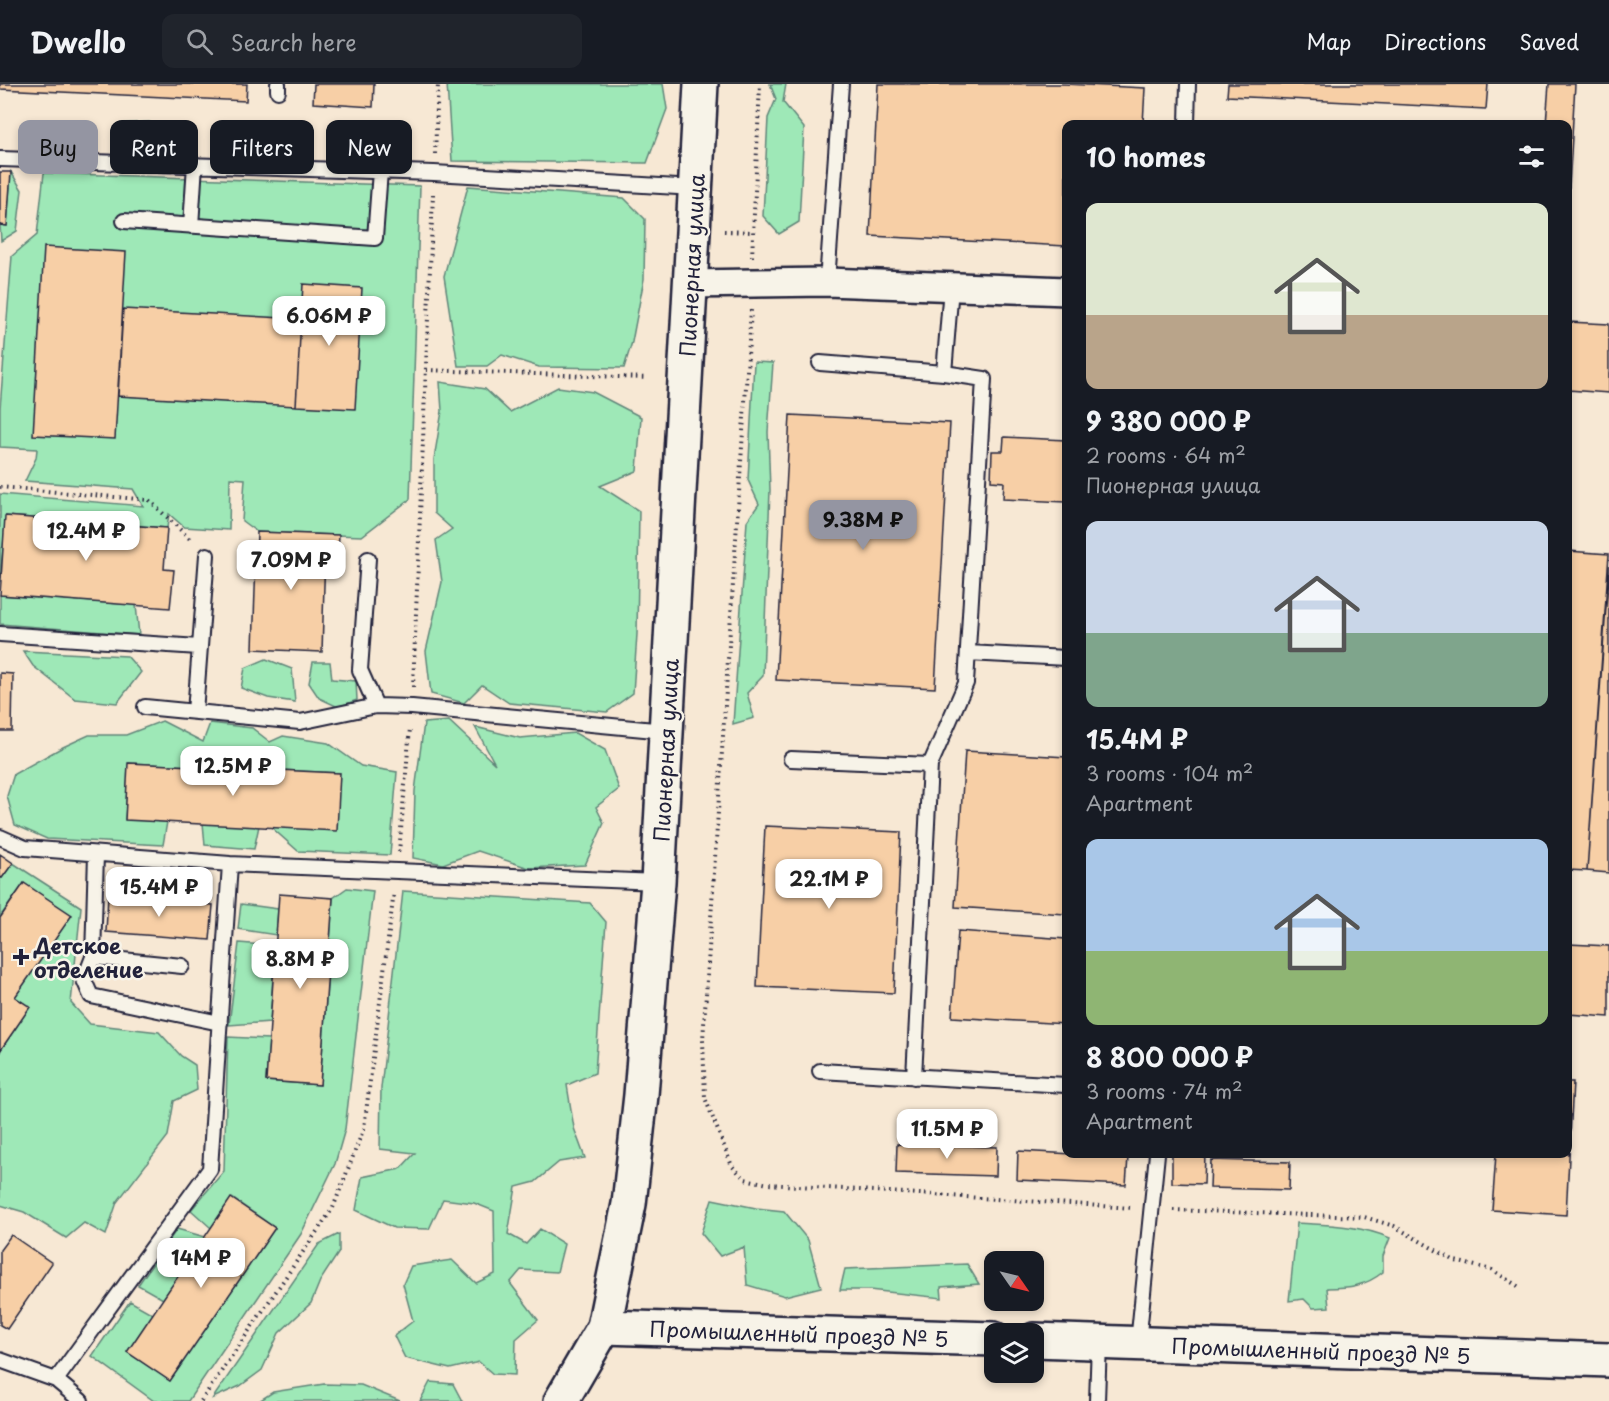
<!DOCTYPE html>
<meta charset="utf-8">
<style>
:root{--surface:#171b24;--page:#20242c;--text:#f1f3f6;--muted:#9ea1a6;--line:#363941;--accent:#9495a2}
body{margin:0;font-family:"Playpen Sans",sans-serif;background:var(--page);color:var(--text);height:100vh;display:flex;flex-direction:column;font-size:22px;white-space:nowrap}
*{box-sizing:border-box;margin:0}
p{font-size:20px;color:var(--muted)}
.icon{flex:none;width:33px;height:33px;fill:none;stroke:currentColor;stroke-width:2;stroke-linecap:round;stroke-linejoin:round}
.map{position:relative;flex:1;overflow:hidden}
.sheet{position:absolute;left:1062px;top:36px;width:510px;height:1038px;display:flex;flex-direction:column;background:var(--surface);border-radius:12px;box-shadow:0 3px 9px #0003}
.sheet>*{flex:none}
.guide{position:absolute;left:18px;top:36px;width:570px;height:54px;display:flex;gap:12px}
.needle{width:39px;rotate:124deg}
.fabs{position:absolute;left:984px;top:1167px;display:grid;gap:12px}
.fabs a{display:grid;place-items:center;width:60px;height:60px;border-radius:12px;background:var(--surface);box-shadow:0 3px 9px #0003;font-size:30px}
.price{position:absolute;translate:-50% -51px;padding:0 14px;border-radius:12px;background:#fff;color:#222;font-size:20px;line-height:39px;filter:drop-shadow(0 2px 3px #0008)}
.price::after{content:'';position:absolute;left:50%;top:36px;width:18px;height:14px;margin-left:-9px;background:inherit;clip-path:polygon(0 0,100% 0,50% 100%)}
.price.selected{background:var(--accent);color:#111}
ul{padding:0;list-style:none}
li{display:grid;align-content:center;gap:12px;height:318px;padding:0 24px}
li span{display:grid;place-items:center;height:186px;border-radius:12px;color:#555}
li>.icon{margin-inline-start:auto}
span .icon{width:108px;height:108px;fill:#fffc;stroke-width:1}
li b{font-size:26px}
h2{display:flex;justify-content:space-between;align-items:center;height:72px;padding:0 24px;font-size:26px}
.chip{padding:0 21px;border-radius:12px;background:var(--surface);box-shadow:0 3px 9px #0003;font-size:21px;line-height:54px}
.chip.selected{background:var(--accent);color:#111}
header{display:flex;align-items:center;gap:36px;box-sizing:border-box;height:84px;padding:0 30px;background:var(--surface);border-bottom:2px solid var(--line)}
header strong{font-size:28px}
nav{display:flex;gap:33px;margin-inline-start:auto;font-size:21px}
.search{width:420px;height:54px;background:var(--page);display:flex;align-items:center;gap:15px;box-sizing:border-box;padding:0 21px;border-radius:12px;color:var(--muted);font-size:22px}
.map>svg:first-child{display:block}
</style>
<header>
<strong>Dwello</strong>
<div class="search"><svg class="icon" aria-label="search" viewBox="0 0 24 24"><circle cx="10" cy="10" r="6"/><path d="M15 15l6 6"/></svg>Search here</div>
<nav><a>Map</a><a>Directions</a><a>Saved</a></nav>
</header>
<div class="map">
<svg width="1609" height="1317" viewBox="0 0 1609 1317">
<rect width="100%" height="100%" fill="#f7e8d4"/>
<filter id="ink" filterUnits="userSpaceOnUse"><feTurbulence type="fractalNoise" baseFrequency=".0167" numOctaves="2"/><feDisplacementMap in="SourceGraphic" scale="12" xChannelSelector="R" yChannelSelector="G"/><feConvolveMatrix kernelMatrix="1 2 1 2 8 2 1 2 1" color-interpolation-filters="sRGB"/></filter>
<g filter="url(#ink)">
<path fill="#9ee8b7" stroke="#608579" stroke-width="1.5" d="M447,0H663L667,25L647,79L452,77Z
M770,0H786L783,18L804,44L799,138L779,150L763,132L768,34L776,15Z
M149,38L165,45L151,66L116,63L118,40Z
M11,88L22,106L17,147L1,157L0,141L7,142Z
M44,89L420,102L410,415L362,452L257,448L242,437L245,395L230,394L229,446L184,443L169,430L167,444L6,432L0,498V410L143,422L133,405L25,397L36,374L37,365L0,363V324L12,172L37,151Z
M468,102L624,114L645,135L644,195L632,258L624,284L539,283L502,271L487,282H458L444,192Z
M754,278L773,279L768,348L770,406L763,592L747,609L754,634L733,640L747,437L759,420L748,396Z
M440,298L485,305L510,328L558,303L593,308L641,333L637,387L600,402L639,427L637,550L633,609L607,628L509,619L482,601L464,619L431,610L426,567L442,498L436,456L452,445L434,429V375L442,327Z
M0,511L136,521L139,551L0,540Z
M23,567L127,572L141,588L117,619L75,615L33,582Z
M266,575L292,585L295,618L268,614L241,604L245,584Z
M313,578H330L332,595L356,597L357,616L338,623L319,614L309,599Z
M162,637L203,658L210,639L252,644L270,658L283,652L328,659L361,682L397,688L390,771L298,767L271,743L339,689L129,679L125,735L167,738L163,761L47,755L15,741L7,712L14,690L63,663L89,651H126Z
M449,637L495,680L475,643L520,654L575,649L605,666L619,705L596,723L604,739L585,781L529,784L478,767L443,780L413,774L415,707L424,639Z
M203,739L259,742L254,765L205,761Z
M13,779L81,823L71,919L90,940L159,948L181,972L195,981L197,1006L174,1017L168,1052L117,1118L106,1151L84,1139L66,1154L24,1128L0,1121V967L30,923L15,913L71,832L24,799L0,833V793L2,794Z
M347,804L373,807L345,1045L335,1080L301,1150L188,1317H154L92,1272L130,1217L153,1230L127,1268L170,1297L275,1144L232,1114L211,1144L191,1126L224,1087L228,953L269,955L266,997L320,1001L333,814Z
M403,807L590,819L606,838L595,989L567,1001L574,1044L585,1074L559,1078L535,1098L516,1103L508,1150L526,1160L540,1145L564,1160L557,1188L521,1186L510,1199L538,1236L516,1255L515,1291L493,1290L479,1278L450,1285L405,1274L394,1252L413,1237L403,1200L411,1182L452,1176L476,1199L495,1190L494,1127L474,1119L443,1115L429,1145L394,1144L356,1126L362,1093L400,1085L415,1069L380,1065L381,1004Z
M241,820L278,825L276,851L238,845Z
M239,859L275,862L270,938L229,941Z
M712,1115L756,1124L784,1127L808,1156L821,1203L785,1212L747,1201L744,1163L720,1172L701,1149Z
M1297,1139C1329,1141 1360,1141 1390,1154L1383,1172V1188C1366,1202 1349,1204 1327,1204L1329,1223L1313,1224L1304,1215L1289,1217Z
M177,1145L205,1153L163,1215L138,1201Z
M339,1150V1168L320,1197L311,1219L279,1249L262,1286L240,1302L213,1314L319,1160Z
M967,1180L979,1200L941,1203L942,1214L869,1206H840L845,1185Z
M430,1298L453,1300L462,1317H420Z
M324,1300L361,1301L400,1317H259L273,1308Z"/>
<path fill="#f7cfa6" stroke="#22223b" stroke-width="1.5" d="M0,0H247L246,17L0,5Z
M314,0H374L373,23L313,19Z
M878,0H1065L1145,4L1143,40H1066V162L870,152Z
M1228,0H1488L1486,25L1227,12Z
M1549,0H1575L1568,122V40H1546Z
M0,88H11L7,142L0,141Z
M44,163L126,168L115,355L33,351Z
M303,200L362,204L355,325L296,322Z
M123,225L301,235L296,322L118,312Z
M1568,238L1609,240V309L1568,306Z
M790,331L950,339L935,604L776,596Z
M1004,353L1066,356V418L1003,415L1004,398L991,397L992,367H1003Z
M5,432L167,444L164,485L174,486L170,524L0,511Z
M257,448L339,451L338,469L325,468L322,568L253,565Z
M1568,467L1609,470L1587,787L1568,786Z
M1609,481V789L1587,787Z
M0,589L13,590L12,647H0Z
M965,667L1066,673V830L955,823Z
M128,679L340,689L337,747L125,736Z
M765,742L901,748L894,909L757,903Z
M0,770L13,779L2,794L0,793Z
M24,799L72,831L15,913L30,923L0,967V834Z
M279,810L333,814L320,1001L266,997Z
M108,812L213,821L210,856L106,848Z
M958,847L1066,855V940L952,933Z
M1568,860L1609,862V933L1568,930Z
M1568,998H1573L1566,1131L1492,1126L1496,1070H1568Z
M897,1060L997,1063L996,1092L896,1089Z
M1018,1067L1128,1073L1126,1101L1017,1096Z
M1172,1070H1205L1204,1100L1172,1099Z
M1211,1076L1290,1078L1289,1106L1210,1104Z
M231,1114L275,1144L170,1297L127,1268Z
M11,1151L52,1179L7,1245L0,1241V1166Z"/>
<g fill="none" stroke-linecap="round" stroke-linejoin="round">
<g stroke="#22223b" stroke-width="18">
<path id="service" d="M278,7V0
M1187,40L1188,0
M0,75L434,89L695,104
M124,137L375,154L380,87
M191,142L195,80
M827,198L841,0
M820,279L944,289L984,295L966,599L930,681L914,993
M944,289L951,203
M368,475L360,586L376,622
M0,550L199,563
M968,569L1066,574
M145,623L300,638L376,622L412,623L665,647
M195,628L207,471
M791,675L930,681
M0,753L25,764L230,780L658,798
M96,770L93,873L182,882
M93,873L84,896L91,912L220,939
M820,987L1066,1001
M1138,1259L1157,1070
M0,1276L56,1296L81,1317
M56,1296L210,1085L230,780
M1097,1317L1099,1258"/>
</g>
<g stroke="#22223b" stroke-width="32">
<path id="minor" d="M689,200L827,198L1066,207"/>
</g>
<g stroke="#22223b" stroke-width="38">
<path id="tertiary" d="M604,1243L994,1255
M1034,1256L1609,1276"/>
</g>
<g stroke="#22223b" stroke-width="38">
<path id="secondary" d="M561,1317L604,1243L629,1120L641,1011L658,798L701,0"/>
</g>
<path stroke="#22223b" stroke-width="4" stroke-dasharray="1.5 4.5" stroke-linecap="butt" d="M435,70L438,0
M724,147L753,148
M752,173L760,0
M751,226L703,956L705,1014L732,1082L745,1095L768,1100L1132,1124
M426,286L647,294
M0,403L149,416L192,457
M413,603L433,110
M399,768L410,644
M1173,1126L1364,1133L1394,1142L1455,1177L1492,1186L1521,1204
M201,1317L333,1124L364,1044L394,808"/>
<use href="#service" stroke="#f7f3e8" stroke-width="14"/>
<use href="#minor" stroke="#f7f3e8" stroke-width="27"/>
<use href="#tertiary" stroke="#f7f3e8" stroke-width="33"/>
<use href="#secondary" stroke="#f7f3e8" stroke-width="33"/>
</g>
</g>
<path fill="#22223b" stroke="#f7f3e8" stroke-width="2" d="M18 864h6v6h6v6h-6v6h-6v-6h-6v-6h6z"/>
<g text-anchor="middle" dominant-baseline="central" stroke-width="5" stroke-linejoin="round" paint-order="stroke">
<g font-size="21" fill="#22223b" stroke="#f7f3e8">
<text transform="translate(691 181) rotate(-87)">Пионерная улица</text>
<text transform="translate(665 666) rotate(-87)">Пионерная улица</text>
<text transform="translate(799 1249) rotate(2)">Промышленный проезд № 5</text>
<text transform="translate(1321 1266) rotate(2)">Промышленный проезд № 5</text>
</g>
<g font-size="21" font-weight="bold" fill="#22223b" stroke="#f7f3e8" text-anchor="start">
<text x="34" y="861">Детское<tspan x="34" dy="24">отделение</tspan></text>
</g>
</g>
</svg>
<div class="fabs">
<a><svg class="needle" viewBox="-14 -14 28 28"><path d="M0-13l5 13h-10z" fill="#e53935"/><path d="M0 13l5-13h-10z" fill="#9ea1a6"/></svg></a>
<a><svg class="icon" aria-label="layers" viewBox="0 0 24 24"><path d="M12 4l9 5-9 5-9-5zM3 14l9 5 9-5"/></svg></a>
</div>
<b class="price" style="left:329px;top:263px">6.06M ₽</b>
<b class="price selected" style="left:863px;top:467px">9.38M ₽</b>
<b class="price" style="left:86px;top:478px">12.4M ₽</b>
<b class="price" style="left:291px;top:507px">7.09M ₽</b>
<b class="price" style="left:233px;top:713px">12.5M ₽</b>
<b class="price" style="left:829px;top:826px">22.1M ₽</b>
<b class="price" style="left:159px;top:834px">15.4M ₽</b>
<b class="price" style="left:300px;top:906px">8.8M ₽</b>
<b class="price" style="left:947px;top:1076px">11.5M ₽</b>
<b class="price" style="left:201px;top:1205px">14M ₽</b>
<div class="guide">
<a class="chip selected">Buy</a>
<a class="chip">Rent</a>
<a class="chip">Filters</a>
<a class="chip">New</a>
</div>
<section class="sheet">
<h2>10 homes<svg class="icon" aria-label="filters" viewBox="0 0 24 24"><path d="M4 7h16M4 17h16"/><circle cx="9" cy="7" r="2"/><circle cx="15" cy="17" r="2"/></svg></h2>
<ul>
<li><span style="background:linear-gradient(#dfe7d0 60%,#b9a48a 0)"><svg class="icon" aria-label="home" viewBox="0 0 24 24"><path d="M3 11l9-7 9 7M6 9v11h12V9"/></svg></span><div><b>9 380 000 ₽</b><p>2 rooms · 64 m²</p><p>Пионерная улица</p></div></li>
<li><span style="background:linear-gradient(#c9d6e8 60%,#7fa58c 0)"><svg class="icon" aria-label="home" viewBox="0 0 24 24"><path d="M3 11l9-7 9 7M6 9v11h12V9"/></svg></span><div><b>15.4M ₽</b><p>3 rooms · 104 m²</p><p>Apartment</p></div></li>
<li><span style="background:linear-gradient(#a9c7e8 60%,#8fb573 0)"><svg class="icon" aria-label="home" viewBox="0 0 24 24"><path d="M3 11l9-7 9 7M6 9v11h12V9"/></svg></span><div><b>8 800 000 ₽</b><p>3 rooms · 74 m²</p><p>Apartment</p></div></li>
</ul>
</section>
</div>
